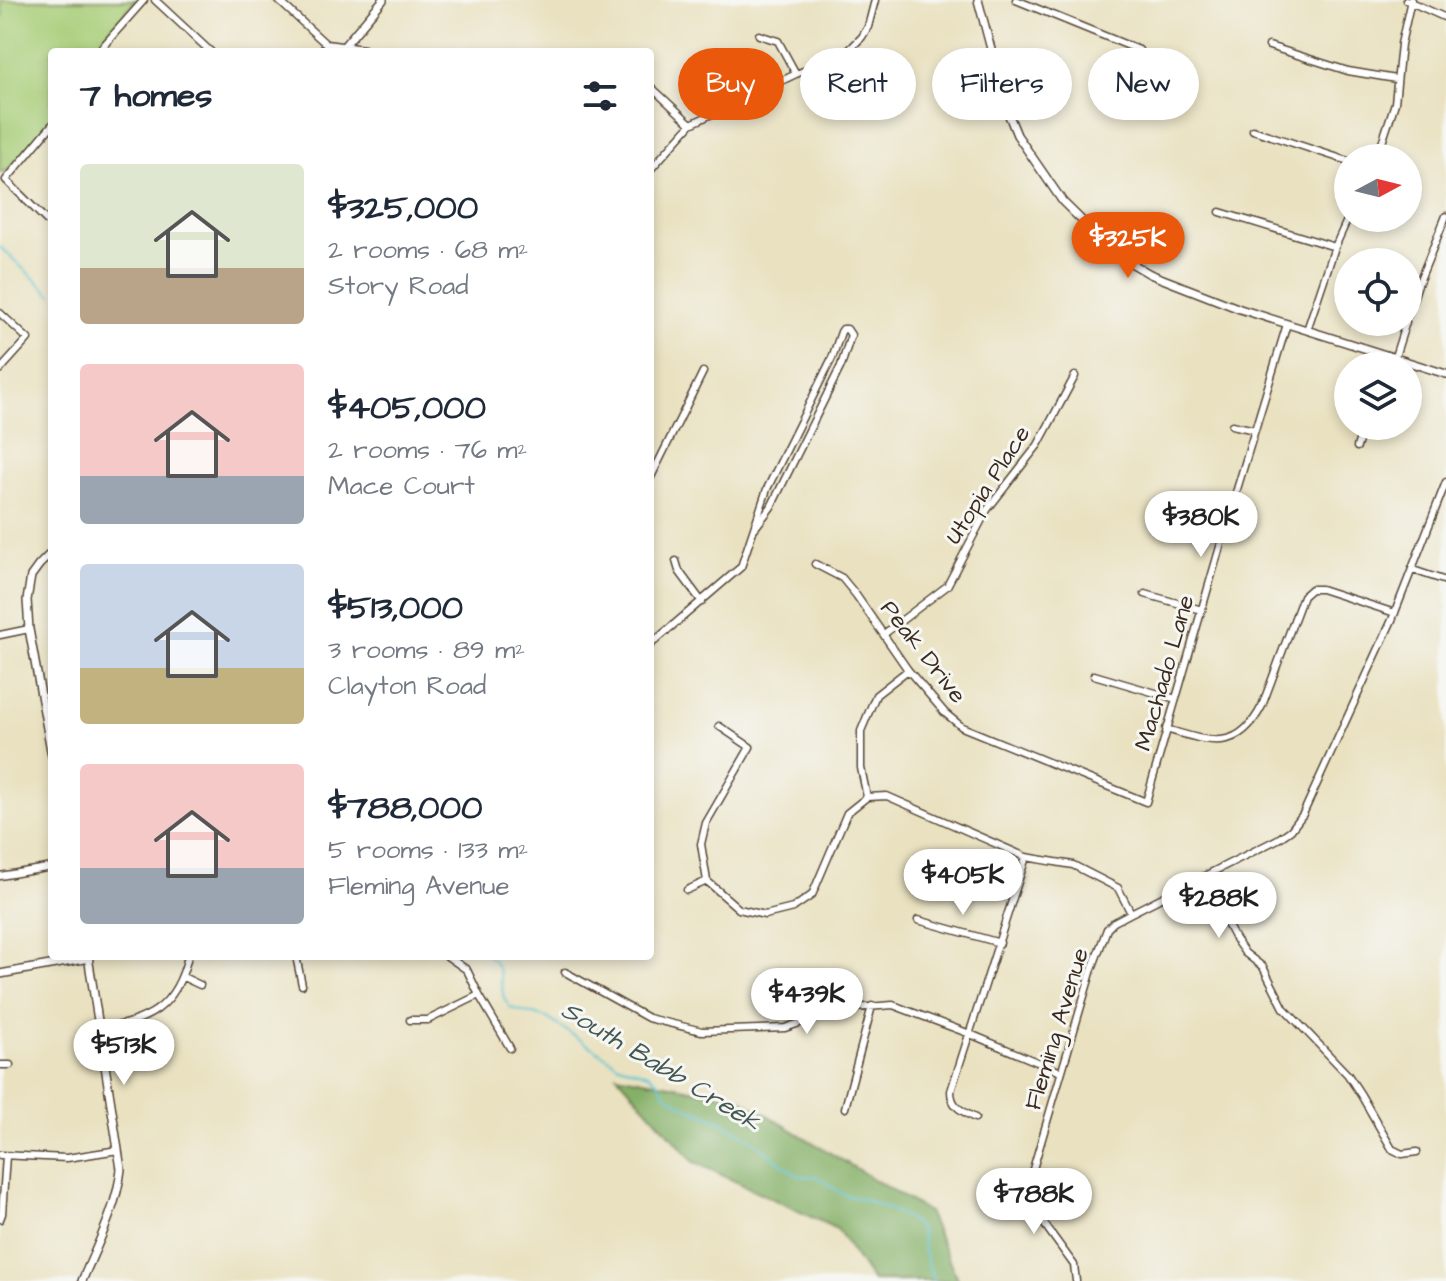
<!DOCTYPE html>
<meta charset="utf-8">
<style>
:root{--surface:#fff;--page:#f2f2f3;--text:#1f2937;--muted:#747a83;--accent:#ea580c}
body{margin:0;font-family:"Architects Daughter",sans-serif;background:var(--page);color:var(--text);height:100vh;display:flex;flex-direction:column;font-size:30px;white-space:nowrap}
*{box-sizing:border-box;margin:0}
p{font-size:26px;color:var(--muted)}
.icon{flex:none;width:44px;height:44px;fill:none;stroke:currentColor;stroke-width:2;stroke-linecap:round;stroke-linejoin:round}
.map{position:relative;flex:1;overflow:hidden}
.side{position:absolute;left:48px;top:48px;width:606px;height:912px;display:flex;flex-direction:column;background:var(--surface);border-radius:8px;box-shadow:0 4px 12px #0003}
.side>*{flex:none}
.hud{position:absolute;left:678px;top:48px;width:648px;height:72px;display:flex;gap:16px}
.needle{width:52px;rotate:83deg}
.controls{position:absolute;left:1334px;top:144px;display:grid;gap:16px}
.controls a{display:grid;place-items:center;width:88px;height:88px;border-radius:50%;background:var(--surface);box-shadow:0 4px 12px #0003;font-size:40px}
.price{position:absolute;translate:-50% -68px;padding:0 18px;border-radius:28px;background:#fff;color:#222;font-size:26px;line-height:52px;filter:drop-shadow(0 2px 4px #0008)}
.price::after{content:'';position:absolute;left:50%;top:48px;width:24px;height:18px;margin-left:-12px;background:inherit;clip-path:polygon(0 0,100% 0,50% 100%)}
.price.selected{background:var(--accent);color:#fff}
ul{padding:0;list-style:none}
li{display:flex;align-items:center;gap:24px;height:200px;padding:0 32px}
li span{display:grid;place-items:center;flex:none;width:224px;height:160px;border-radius:8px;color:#555}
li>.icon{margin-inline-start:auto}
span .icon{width:96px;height:96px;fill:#fffc;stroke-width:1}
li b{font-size:34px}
h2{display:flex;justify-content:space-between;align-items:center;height:96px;padding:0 32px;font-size:34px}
.pill{padding:0 28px;border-radius:36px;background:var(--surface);box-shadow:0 4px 12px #0003;font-size:28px;line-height:72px}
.pill.selected{background:var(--accent);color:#fff}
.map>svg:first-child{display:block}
</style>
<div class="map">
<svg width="1446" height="1281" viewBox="0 0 1446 1281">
<rect width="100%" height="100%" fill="#f6f6f2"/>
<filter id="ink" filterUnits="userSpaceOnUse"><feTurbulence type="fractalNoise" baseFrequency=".0125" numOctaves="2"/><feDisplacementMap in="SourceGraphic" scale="16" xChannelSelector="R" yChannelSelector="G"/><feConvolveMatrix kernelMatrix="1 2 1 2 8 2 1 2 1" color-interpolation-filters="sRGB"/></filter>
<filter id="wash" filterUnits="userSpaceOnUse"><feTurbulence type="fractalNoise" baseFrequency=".006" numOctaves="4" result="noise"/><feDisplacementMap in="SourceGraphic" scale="32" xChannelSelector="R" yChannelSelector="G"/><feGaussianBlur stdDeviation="1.8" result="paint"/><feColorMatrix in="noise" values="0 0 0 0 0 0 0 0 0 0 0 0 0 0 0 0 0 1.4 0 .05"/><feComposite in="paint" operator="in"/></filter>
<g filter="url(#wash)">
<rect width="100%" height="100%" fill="#e9e1c0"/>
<path fill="#a7cd77" stroke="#717c4a" stroke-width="2" d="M1,0H136L90,52H52V118L40,134L8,169L0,173V19L3,16Z"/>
<path fill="#85b068" stroke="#606d43" stroke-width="2" d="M617,1075L739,1098L928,1212L958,1281H872L837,1229L694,1162Z"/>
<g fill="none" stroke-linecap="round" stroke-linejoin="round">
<path stroke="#56c2d1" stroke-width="2" d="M0,247L52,295
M488,956L494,961L499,970L504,999L511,1008L547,1018L619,1065L649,1074L659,1083L666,1095L690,1109L714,1118L745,1135L798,1176H817L842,1194L868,1201L898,1213L917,1225L921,1233L924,1252L934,1281"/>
</g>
</g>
<g filter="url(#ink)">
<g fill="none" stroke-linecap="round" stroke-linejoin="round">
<g stroke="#554536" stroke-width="9">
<path id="minor" d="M155,0L211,52
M278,0L326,44L364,49L368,52
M1016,0L1139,50
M1406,0L1446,18
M759,35L778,41L796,74
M1269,46L1348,71L1396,79
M98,52L144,0
M650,86L691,124
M52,125L6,180L52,226
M1253,130L1348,161
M1377,158L1395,103L1401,44L1411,0
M650,170L691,124L796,74L840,57L848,51L862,37L868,27L875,0
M1220,212L1335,247
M0,313L28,339L0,370
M1408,315L1417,287L1446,216
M1307,330L1335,247L1348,218
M1392,366L1406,322
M1232,425L1255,430
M1357,447L1364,426
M650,479L703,372
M1189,508L1228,519
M676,561L679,571L702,602
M815,564L842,578L856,595L908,670L945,713L962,727L1146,802L1228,519L1287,324
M1413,570L1446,581
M1145,594L1202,610
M884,634L947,586L987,510L1038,445L1075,376
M0,635L29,629
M650,645L741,567L767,489L832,358L841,332L843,329H847L851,335L841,366L771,507L755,528
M1094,675L1176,699
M719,726L750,747L706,823L701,844L707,881L739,909L765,915L793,908L812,895L847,813L867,797L887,796L1026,857L1073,865L1118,888L1131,913
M1166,729C1209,742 1238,753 1262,706L1303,596L1311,589H1321L1395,613
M867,797L861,768V731L876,695L908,670
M0,876L52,867
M1202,877L1235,939L1245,953L1263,967L1284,1008L1348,1075L1361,1095L1392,1149L1402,1154L1417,1152
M687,890L707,881
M918,920L1000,943
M296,956L302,985
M447,956L467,970L479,995L510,1048
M565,972L648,1018L702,1031L785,1028L841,1009L893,1005L970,1034L1061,1072
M183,977L200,985
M410,1020H428L479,995
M99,1029C148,1022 176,1008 188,956
M0,1065H10
M845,1108L872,1006
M975,1118C962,1111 951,1107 951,1091L1026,857
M0,1155L67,1158L118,1150
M0,1219L2,1214L6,1156
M1076,1281L1074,1265L1029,1203L1028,1186L1092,969L1107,929L1114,922L1131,913L1278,839L1291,830L1303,814L1392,620L1446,482"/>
</g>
<g stroke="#554536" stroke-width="10">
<path id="tertiary" d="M978,0L1008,113L1017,135L1063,202L1112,250L1126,260L1150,274L1240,309L1446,374
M339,52L383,0
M52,552L39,565L31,576L27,600L29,629L52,756
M0,974L89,958
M82,1281C97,1245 117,1208 121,1169L88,956"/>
</g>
<use href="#minor" stroke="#fff" stroke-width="6"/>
<use href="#tertiary" stroke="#fff" stroke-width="7"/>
</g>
</g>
<g text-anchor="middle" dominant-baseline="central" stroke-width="6" stroke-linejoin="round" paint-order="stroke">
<g font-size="24" fill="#3b2a1e" stroke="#f6f6f2">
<text transform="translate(988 485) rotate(-57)">Utopia Place</text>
<text transform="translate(923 652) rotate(52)">Peak Drive</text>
<text transform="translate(1165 673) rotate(-74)">Machado Lane</text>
<text transform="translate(1057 1029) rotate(-73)">Fleming Avenue</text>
</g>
<g font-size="26" font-style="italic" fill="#435854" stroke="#f6f6f2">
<text transform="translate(661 1066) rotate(31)">South Babb Creek</text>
</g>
</g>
</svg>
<div class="controls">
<a><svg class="needle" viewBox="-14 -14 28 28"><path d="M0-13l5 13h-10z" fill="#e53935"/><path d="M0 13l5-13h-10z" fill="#747a83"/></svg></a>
<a><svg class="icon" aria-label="locate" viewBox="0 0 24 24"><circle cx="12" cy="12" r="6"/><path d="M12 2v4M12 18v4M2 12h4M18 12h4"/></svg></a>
<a><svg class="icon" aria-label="layers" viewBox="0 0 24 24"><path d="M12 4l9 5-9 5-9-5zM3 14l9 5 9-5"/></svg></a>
</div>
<b class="price selected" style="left:1128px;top:280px">$325K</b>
<b class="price" style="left:1201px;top:559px">$380K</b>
<b class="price" style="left:963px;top:917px">$405K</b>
<b class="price" style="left:1219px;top:940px">$288K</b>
<b class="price" style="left:807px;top:1036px">$439K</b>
<b class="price" style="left:124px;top:1087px">$513K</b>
<b class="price" style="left:1034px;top:1236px">$788K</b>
<div class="hud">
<a class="pill selected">Buy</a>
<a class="pill">Rent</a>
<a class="pill">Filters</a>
<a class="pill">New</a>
</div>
<section class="side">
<h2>7 homes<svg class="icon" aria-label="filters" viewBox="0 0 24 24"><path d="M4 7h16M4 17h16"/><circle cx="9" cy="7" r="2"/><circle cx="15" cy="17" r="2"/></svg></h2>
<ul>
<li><span style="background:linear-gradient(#dfe7d0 65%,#b9a48a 0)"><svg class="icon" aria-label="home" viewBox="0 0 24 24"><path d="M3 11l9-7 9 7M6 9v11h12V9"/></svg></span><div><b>$325,000</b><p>2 rooms · 68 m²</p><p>Story Road</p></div></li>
<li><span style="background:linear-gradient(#f6c9c9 70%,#9aa5b1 0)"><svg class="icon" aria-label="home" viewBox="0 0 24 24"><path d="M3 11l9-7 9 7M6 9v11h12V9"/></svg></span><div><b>$405,000</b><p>2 rooms · 76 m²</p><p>Mace Court</p></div></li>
<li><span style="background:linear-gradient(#c9d6e8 65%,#c2b280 0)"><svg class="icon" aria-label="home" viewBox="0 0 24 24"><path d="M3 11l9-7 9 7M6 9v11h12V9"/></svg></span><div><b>$513,000</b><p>3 rooms · 89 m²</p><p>Clayton Road</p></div></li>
<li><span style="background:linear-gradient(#f6c9c9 65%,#9aa5b1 0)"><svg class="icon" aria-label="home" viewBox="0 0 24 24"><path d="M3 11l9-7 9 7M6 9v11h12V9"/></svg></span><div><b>$788,000</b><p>5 rooms · 133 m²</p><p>Fleming Avenue</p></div></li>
</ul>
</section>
</div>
